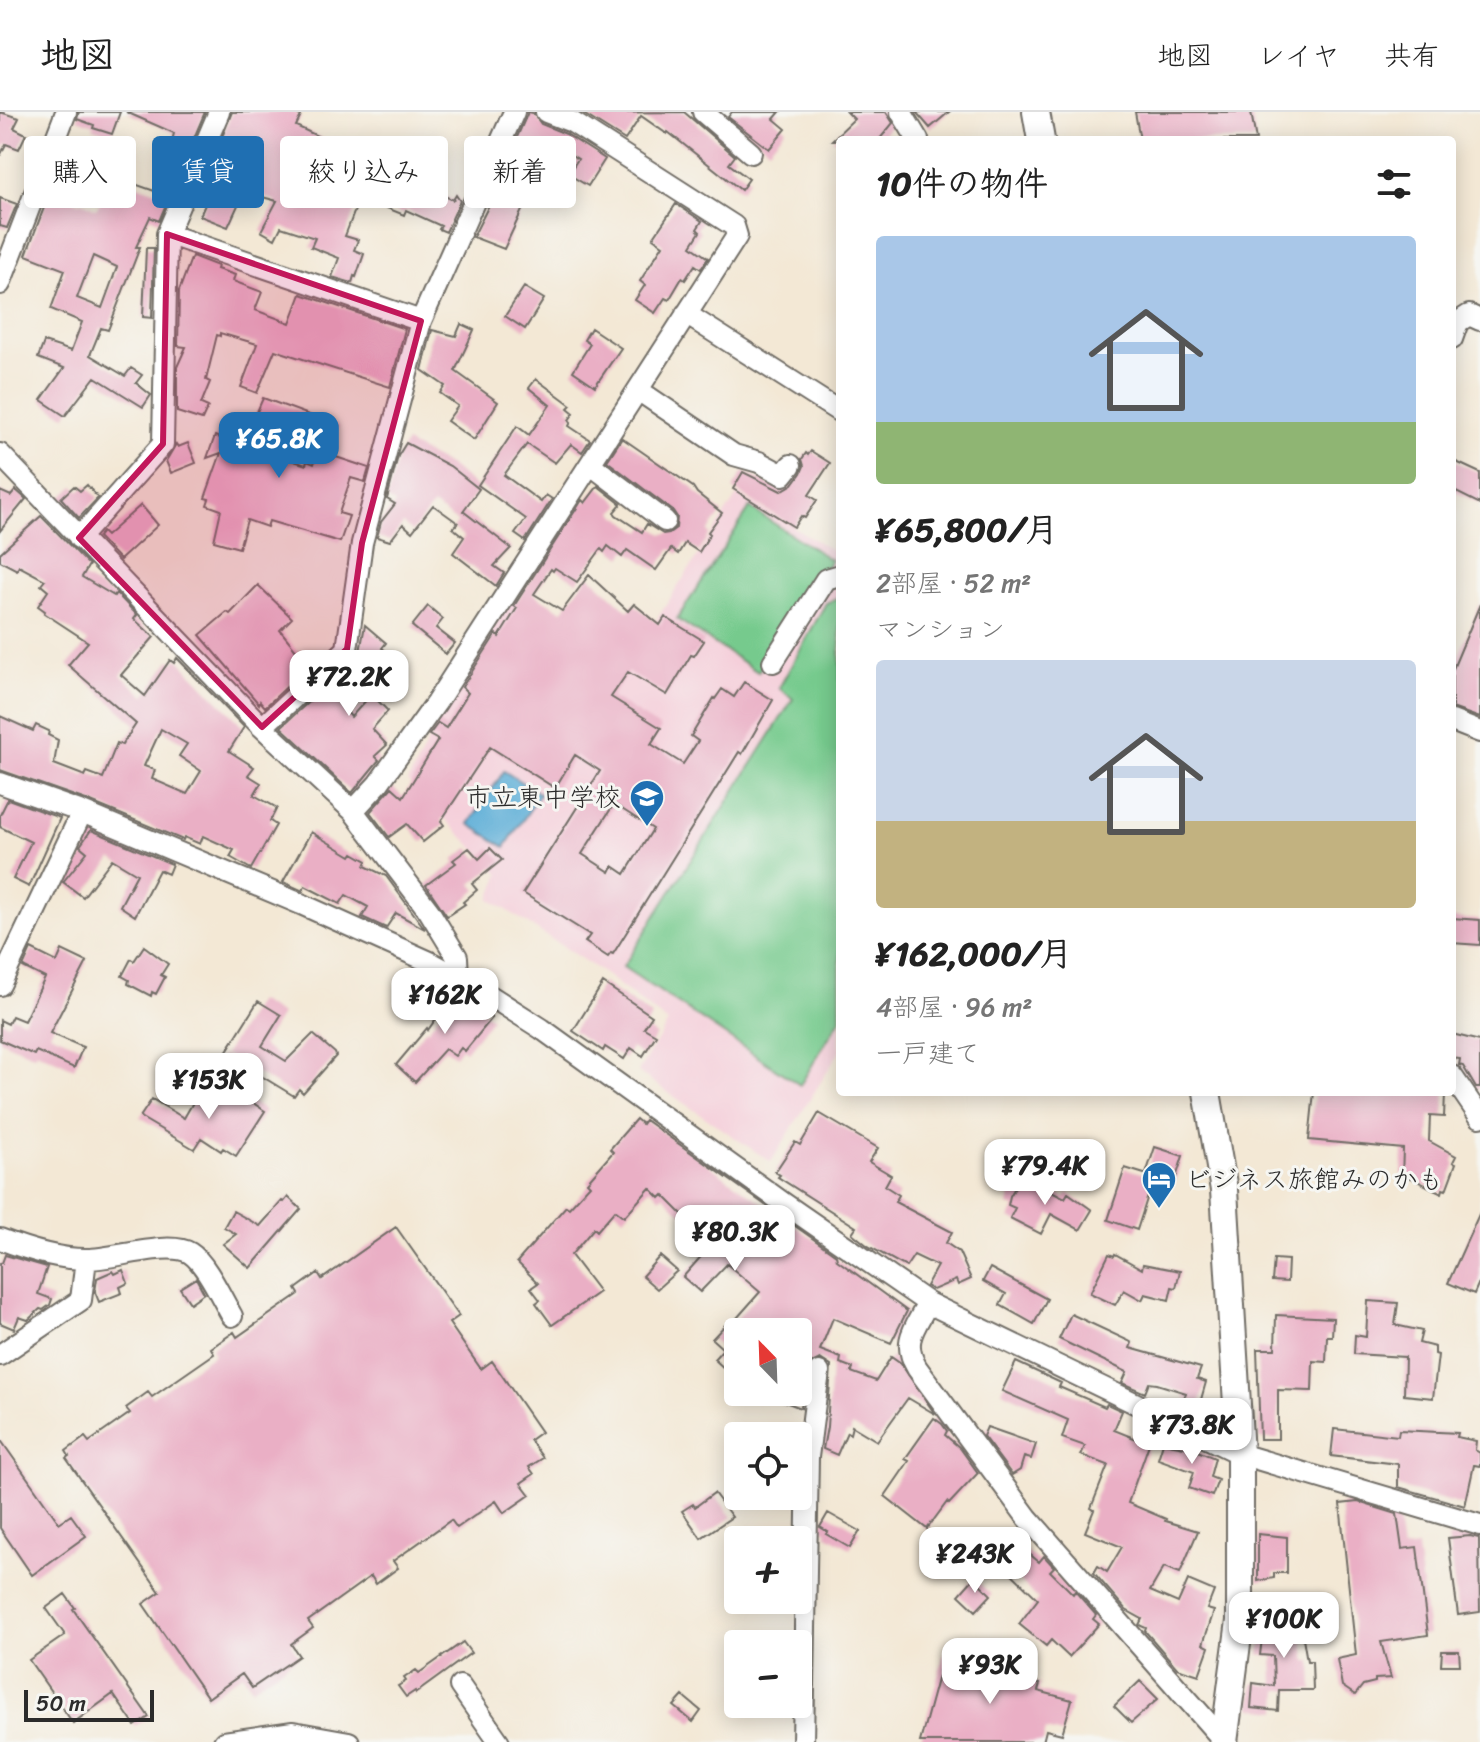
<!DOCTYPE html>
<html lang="ja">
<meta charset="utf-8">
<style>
:root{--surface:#fff;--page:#f6f6f6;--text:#222;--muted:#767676;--line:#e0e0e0;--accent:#1f6fb2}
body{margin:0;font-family:Sriracha,"Klee One",sans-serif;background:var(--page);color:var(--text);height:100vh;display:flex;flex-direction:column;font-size:30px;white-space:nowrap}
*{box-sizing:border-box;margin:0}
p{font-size:26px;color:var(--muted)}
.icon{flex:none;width:44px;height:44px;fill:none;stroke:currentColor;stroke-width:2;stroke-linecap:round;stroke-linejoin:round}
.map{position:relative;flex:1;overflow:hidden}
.drawer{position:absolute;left:836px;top:24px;width:620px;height:960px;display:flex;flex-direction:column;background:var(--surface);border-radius:8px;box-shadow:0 4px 20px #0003}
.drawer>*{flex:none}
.top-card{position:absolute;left:24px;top:24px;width:692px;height:72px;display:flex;gap:16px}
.needle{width:52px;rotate:337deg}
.buttons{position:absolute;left:724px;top:1206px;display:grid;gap:16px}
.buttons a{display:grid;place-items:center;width:88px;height:88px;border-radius:8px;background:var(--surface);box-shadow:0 4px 20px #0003;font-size:40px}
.scale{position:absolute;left:24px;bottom:20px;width:130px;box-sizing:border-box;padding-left:8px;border:4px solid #2b2b2b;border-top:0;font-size:22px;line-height:28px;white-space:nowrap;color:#2b2b2b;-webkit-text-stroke:6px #f6f6f2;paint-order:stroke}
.price{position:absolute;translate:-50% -68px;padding:0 18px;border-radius:16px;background:#fff;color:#222;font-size:26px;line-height:52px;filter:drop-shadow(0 2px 4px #0008)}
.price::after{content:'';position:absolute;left:50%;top:48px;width:24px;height:18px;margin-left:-12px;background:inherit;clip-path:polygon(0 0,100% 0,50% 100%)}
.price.selected{background:var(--accent);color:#fff}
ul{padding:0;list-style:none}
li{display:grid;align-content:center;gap:16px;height:424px;padding:0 40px}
li span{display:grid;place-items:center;height:248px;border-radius:8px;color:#555}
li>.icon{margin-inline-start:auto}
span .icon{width:144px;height:144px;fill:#fffc;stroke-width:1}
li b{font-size:34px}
h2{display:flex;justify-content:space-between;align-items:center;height:96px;padding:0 40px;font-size:34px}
.chip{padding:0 28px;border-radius:8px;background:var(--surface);box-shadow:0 4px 20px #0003;font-size:28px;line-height:72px}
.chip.selected{background:var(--accent);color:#fff}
header{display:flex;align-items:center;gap:48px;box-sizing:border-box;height:112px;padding:0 40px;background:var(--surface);border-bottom:2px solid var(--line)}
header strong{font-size:38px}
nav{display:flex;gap:44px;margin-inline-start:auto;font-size:28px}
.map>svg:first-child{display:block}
</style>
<header>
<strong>地図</strong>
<nav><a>地図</a><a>レイヤ</a><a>共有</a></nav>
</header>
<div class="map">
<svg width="1480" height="1630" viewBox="0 0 1480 1630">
<rect width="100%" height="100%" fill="#f6f6f2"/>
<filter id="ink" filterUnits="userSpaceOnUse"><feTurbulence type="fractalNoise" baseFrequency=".0125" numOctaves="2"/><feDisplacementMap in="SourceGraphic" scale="16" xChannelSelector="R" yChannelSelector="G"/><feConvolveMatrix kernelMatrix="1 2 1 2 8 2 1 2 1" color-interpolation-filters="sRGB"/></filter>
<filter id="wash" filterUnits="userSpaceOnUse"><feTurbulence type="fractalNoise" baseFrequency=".006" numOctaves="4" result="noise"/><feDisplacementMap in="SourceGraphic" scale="32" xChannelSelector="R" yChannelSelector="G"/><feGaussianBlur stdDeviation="1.8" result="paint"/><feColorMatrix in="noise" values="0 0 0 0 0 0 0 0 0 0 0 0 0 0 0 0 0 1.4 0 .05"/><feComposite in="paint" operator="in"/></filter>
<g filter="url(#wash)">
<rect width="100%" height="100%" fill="#f3e8d5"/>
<path fill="#f5cfda" d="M738,382L840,443V939L771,1050L638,960L668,911L606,863L490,787L500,762L408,670L453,578L513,485L627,553Z"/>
<path fill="#76ca8d" stroke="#507a5c" stroke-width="2" d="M750,396L831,448L758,560L677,507Z
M840,485V907L800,973L623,855L793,587L779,576L826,491Z"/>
<path fill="#5badd7" stroke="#436c81" stroke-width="2" d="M504,659L540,682L505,735L469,712Z"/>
<g id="blocks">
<path fill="#eaafc5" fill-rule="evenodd" d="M0,0L19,6L14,16L26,22L19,37L6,32L0,44Z
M79,0H120L112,22L93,16L94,13L77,7Z
M126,0H205L159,109L150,105L136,135H140L108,218L101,216L90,243L125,264L131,256L142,263L136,271L151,283L143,295L95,265L65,304L41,288L64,256L38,246L44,230L71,239L82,210L51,197L65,158L26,143L50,80L80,91L81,89L96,97L112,71L67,53L74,35L127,56L123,68L160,81L174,21ZM93,144L117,155L102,196L77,186Z
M232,0H293L301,4L296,14L453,88L456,83L460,89L446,120L439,117L441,114L406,98L404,103L360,85L345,124L358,128L354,138L364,142L356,165L354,164L352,171L332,165L339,146L311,135L315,126L281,115L275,127L261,119L277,89L244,80L228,115L200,104L229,37L219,33Z
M528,0L533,1L541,12L566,22L605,47L588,74L568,62L578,47L553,32L504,137L473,125L492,87L500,90L510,66L501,62Z
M684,0L735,44L729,52L749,67L741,78L668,20L667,22L641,4L625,28L582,1Z
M732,0H780L774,7L786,17L769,37L728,5Z
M847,0H886L893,11L879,28H832L854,7Z
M916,0H949L930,16Z
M1135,0H1251L1256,28H1140Z
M0,86L17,92L7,116L0,114Z
M676,92L702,109L697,117L700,120L691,134L708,146L701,157L695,153L685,168L682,166L669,188L665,186L655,201L635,188L645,173L640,169L663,133L653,126Z
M146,136H154L152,206L143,205Z
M192,144L218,154L217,157L235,163L233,169L262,180L255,198L290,211L301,182L405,217L390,275L275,238L257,281L241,275L257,232L220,221V224L217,223L206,268L210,270L201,292L208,295L202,308L177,300V255L186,235L178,234L179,179Z
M524,175L544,187L525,217L505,204Z
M461,212L474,218L455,259L498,290L474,328L447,309L458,294L440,281L445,274L422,258L432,218L456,224Z
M591,216L621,236L595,274L573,259L590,232L584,228Z
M536,267L571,293L568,296L574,301L569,308L571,310L569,314L590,328L582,340L571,332L555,351L527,332L504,363L541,390L546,383L552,387L525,429L515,422L526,407L478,373L517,314L529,323L550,293L529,276Z
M263,286L339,314L333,330L281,312L269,341L306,353L307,349L314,352L318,339L369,356L365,370L351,366L339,401L349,404L340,430L269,409L267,415L247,408L239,436L214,429L221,398L207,393L209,387L205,386L221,341L207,346L215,324L242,334Z
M622,326L693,375L697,381L722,401L708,420L710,422L699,440L685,431L678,442L671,437L656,458L627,438L622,445L608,434L604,440L601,437L577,470L555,456L553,459L551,457L534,482L562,499L589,463L628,499L634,492L660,513L665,505L704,529L694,544L691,543L667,583L628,560L611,585L661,616L651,632L683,652L698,629L691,624L714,586L715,587L722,577L734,585L744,570L773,588L742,642L739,640L613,842L611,841L608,845L585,830L590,823L523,781L600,659L575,643L555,676L490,635L441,709L444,713L423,730L407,712L389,725L370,700L392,675L403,685L438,628L429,623L438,611L446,616L468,581L462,575L496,522L499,525L517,496L514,494L582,388L585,391L598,374L621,392L614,400L616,403L642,420L647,412L663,422L669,421L676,416L677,405L673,399L607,349ZM614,692L653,717L625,762L613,754L610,760L582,742Z
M188,331L196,351L171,361L166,349L176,332L178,335Z
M406,331L450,354L479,377L463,399L511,436L494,454L504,461L496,474L453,441L464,425L453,416L458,411L433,393L412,420L403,412L390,429L377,425L381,410L395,392L387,387L398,344Z
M811,339L830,351L809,383L817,388L805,406L801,404L794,415L733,377L743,360L781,379L793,372L801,361L804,354L802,347L806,341L808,343Z
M1452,348L1480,361V392L1452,378Z
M87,373L98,386L79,406L61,386L74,374L80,379Z
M16,378L26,387L0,419V379L11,384Z
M141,393L158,413L120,448L98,425L102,420L106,424Z
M41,404L89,453L82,465L114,484L116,481L137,503L134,507L154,525L121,563L145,584L170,548L174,551L177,546L244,615L229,639L254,655L248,663L261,671L254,683L277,696L270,709L276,713L251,757L230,745L234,738L203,724L200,732L184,725L183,728L86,688L0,658V604L33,619L36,613L49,619L48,623L58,628L54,652L85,664L87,660L103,666L117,631L122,633L136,612L68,553L88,530L44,501L45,499L38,494L48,479L41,473L45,468L19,454L17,458L0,449V441ZM161,617L187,632L179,644L201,659L187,682L152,667L155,658L144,654Z
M258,473L292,506L280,518L309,554L265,595L260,589L259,592L200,523L227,500L230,502Z
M1480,492V606L1452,596V559Z
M428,494L443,507L436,516L455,531L446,542L412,514Z
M365,513L386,531L382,536L403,553L397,560L400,562L378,589L388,599L372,617L387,633L375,644L379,648L352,681L281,615L326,574L351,605L370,584L350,565L353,562L346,556L360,540Z
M8,687L60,706L29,775L13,767L31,730L0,715V703Z
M91,718L172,752L168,762L159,758L135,804L120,794L137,762L112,747L83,785L63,770L87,740L80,734Z
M311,720L351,744L353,741L367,749L365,754L386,764L425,817L396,801L386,816L362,805L368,795L346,783L340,792L305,774L303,779L283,770Z
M469,736L479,747L490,736L502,748L472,772L477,778L463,790L465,792L447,804L426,773L456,751L453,748Z
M1452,806L1480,808V833L1452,831Z
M144,834L168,852L161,863L165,865L156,882L152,880L151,884L128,872L129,868L122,864L131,847L134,849Z
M31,837L57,850L62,838L87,850L50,921L83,935L74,956L36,939L34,943L0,928V908L8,912L12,904L24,909L45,866L23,855Z
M603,871L652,904L644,916L656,923L643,944L631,936L624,947L605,935L603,939L573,919Z
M454,881L492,906L465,939L461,936L455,944L445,937L415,970L396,953L427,916L428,918Z
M258,889L281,903L262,934L286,949L313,922L335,941L336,944L303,981L299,977L294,984L225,942Z
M1452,922L1480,929V976H1476L1463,954L1459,953L1460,947L1452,946Z
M223,943L234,950L227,961L216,955Z
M231,976L265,999L236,1044L223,1036L221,1039L201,1026L194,1037L140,1005L152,987L184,1006L199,980L221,992Z
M1314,980L1445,981L1444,1005L1430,1004L1429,1029L1456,1044L1453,1050L1456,1051L1446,1078L1443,1077L1442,1081L1411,1066H1402L1403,1037L1309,1028Z
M819,1001L878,1036L869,1050L891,1063L885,1074L899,1083L895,1090L952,1120L946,1131L959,1140L971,1167L958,1173L956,1168L933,1178L926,1174L937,1154L914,1143L906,1155L868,1134L852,1121L856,1115L778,1065L780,1063L775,1060L795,1030L800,1033Z
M636,1007L642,1012L645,1008L836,1143L837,1148L907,1199L891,1231L833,1206L820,1238L841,1246L840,1251L853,1256L851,1260L876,1269L891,1245L901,1252L935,1302L908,1286L877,1329L852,1314L850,1322L847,1320L837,1343L823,1337L827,1315L831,1254L820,1247L808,1253L801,1296L762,1281L798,1280V1220H738V1251L735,1248L726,1258L714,1247L723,1237L712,1227L727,1211L730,1214L760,1180L727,1152L700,1180L683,1165L712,1132L663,1083L660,1086L650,1076L624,1105L615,1098L597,1119L594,1116L571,1143L599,1180L552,1213L536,1191L540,1188L531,1176L538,1171L517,1150L566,1094L569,1096L590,1073L587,1070L613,1040L610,1037Z
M1155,1035L1183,1044L1174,1072L1146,1062Z
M1125,1056L1154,1065L1137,1118L1108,1108Z
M1022,1064L1065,1086L1068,1081L1092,1098L1080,1118L1051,1102L1041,1122L1010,1106L1015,1096L1008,1093L1010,1084Z
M288,1085L301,1097L250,1156L223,1132L236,1122L224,1115L233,1099L260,1114L282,1089L284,1090Z
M1480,1100V1168L1474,1182L1448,1171Z
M396,1115L459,1204L449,1211L481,1257L492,1249L541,1320L530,1328L543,1346L529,1355L534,1362L521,1371L530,1383L504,1401L496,1389L457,1416L451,1408L393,1449L398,1456L376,1472L371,1464L308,1509L313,1516L291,1532L299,1544L252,1576L242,1562L208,1586L143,1492L160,1480L66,1346L69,1344L66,1339L85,1325L89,1330L130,1301L126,1296L148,1280L152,1285L214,1242L211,1236L234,1220L237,1225L299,1182L296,1177L318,1161L322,1167Z
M1109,1142L1114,1144L1115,1142L1142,1157L1143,1152L1180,1159L1176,1176L1172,1175L1169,1188L1145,1182L1142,1188L1124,1178L1115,1193L1090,1181Z
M5,1143L47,1155L38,1182L52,1187L50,1193L43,1198L40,1197L28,1208L19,1205L14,1217L0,1211V1151H2Z
M660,1144L677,1159L657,1177L642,1164Z
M1274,1147L1288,1148L1287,1170L1272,1169Z
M990,1156L1047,1187L1034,1212L1000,1193L1006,1182L983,1169Z
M123,1158L128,1171L120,1175L122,1181L99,1190L95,1180L97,1166L113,1159L115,1162Z
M196,1166L204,1181L190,1191L180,1176Z
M1368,1189L1398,1191L1395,1213L1422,1219L1419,1231L1435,1235V1242L1438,1243L1433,1286L1404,1283L1405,1245L1354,1242L1355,1223L1366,1225Z
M1071,1202L1129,1229L1132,1231L1130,1236L1201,1256L1197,1267L1206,1270L1200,1291L1184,1286L1186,1281L1157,1272L1149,1271L1145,1281L1122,1271L1127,1260L1059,1227Z
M1276,1203L1333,1206L1332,1224H1327L1326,1250L1313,1249L1312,1279L1278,1278V1327H1260L1257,1237H1275Z
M1016,1250L1061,1271L1059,1275L1105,1295L1107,1292L1122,1299L1114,1318L1149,1332L1128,1391L1166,1407L1165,1409L1198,1419L1180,1461L1164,1455L1150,1479L1178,1491L1188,1468L1214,1479L1207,1497L1214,1499L1203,1532L1209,1535L1199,1563L1177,1556L1145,1519L1146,1516L1139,1513L1142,1507L1126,1498L1094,1461L1098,1454L1107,1460L1122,1435L1085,1420L1094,1398L1091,1396L1108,1353L1081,1343L1085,1334L1062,1326L1068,1308L1002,1279Z
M934,1306L942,1312L947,1319L945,1323L960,1336L978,1361L949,1392L947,1390L927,1417L885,1384L909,1349L905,1347Z
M987,1315L1036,1332L1031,1347L1024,1345L1020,1358L1012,1363L983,1324Z
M1334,1317L1398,1324L1399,1318L1458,1321L1457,1325L1476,1329L1475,1338L1480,1341V1354L1474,1353L1465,1394L1398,1375V1352L1331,1344Z
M0,1327L59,1411L71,1403L86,1424L32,1463L0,1416Z
M1163,1331L1190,1336L1215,1346L1210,1365L1218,1368L1212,1384L1189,1376L1194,1360L1158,1347Z
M714,1381L732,1405L701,1426L682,1399L693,1392L695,1395Z
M1358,1390L1397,1402L1402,1437L1417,1435L1428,1523L1381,1530L1391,1566L1375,1567V1570L1363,1573L1355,1583L1342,1574L1337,1547L1356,1543L1340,1392Z
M828,1401L860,1419L850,1436L826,1422L828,1420L820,1415Z
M1258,1422L1287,1425V1461H1274V1466L1258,1469Z
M1470,1424L1479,1426L1480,1500L1458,1503L1448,1426Z
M1026,1439L1039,1450L1044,1444L1054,1455L1050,1459L1073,1482L1075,1479L1096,1503L1093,1507L1099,1512L1069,1545L1051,1528L1046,1534L1019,1512L1038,1487L1009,1459Z
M974,1466L991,1483L976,1499L959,1483Z
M65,1482L75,1496L73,1497L149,1605L135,1614L113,1582L73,1611L29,1548L65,1523L46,1496Z
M1297,1491L1307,1549H1312L1313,1578H1279L1278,1599L1251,1596L1253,1571L1274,1574L1273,1544L1260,1543L1263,1518L1279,1520L1274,1495Z
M463,1530L471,1541L416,1581L415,1579L406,1585L398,1574L406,1569L404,1566L416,1558L419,1561Z
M1442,1539H1459L1460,1553H1441Z
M944,1542L978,1551L981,1542L997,1546L994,1556L1027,1564L1025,1569L1040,1572L1038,1579L1072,1588L1062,1622L1046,1618L1043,1630H920Z
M1140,1569L1158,1587L1131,1611L1114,1594Z
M683,1584L701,1599L693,1610L674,1594Z"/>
</g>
</g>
<g filter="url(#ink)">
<use href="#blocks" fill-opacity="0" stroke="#716d66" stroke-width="2"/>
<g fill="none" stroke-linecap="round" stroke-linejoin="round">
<g stroke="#716d66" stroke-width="24">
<path id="minor" d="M703,0L751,41
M901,0L918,28
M167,122L421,209L514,0
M0,172L66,0
M686,202L840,300
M1452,227L1458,210L1469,203L1480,208
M638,278L734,343L759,350L783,363L791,353
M0,342L262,615L353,699L429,799L457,845L458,865
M590,352L665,409
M79,426L163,332L167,122L219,0
M773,550L826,467L840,463
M1452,609L1480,620
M262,615L347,537L362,431L421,209
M0,671L82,700L301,792L430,850L481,878L542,917L782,1090L928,1191L1240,1342L1480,1413
M353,699L378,672L436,591L737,124L734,114L572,10L546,0
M0,873L82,700
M1452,964L1480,1005
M0,1127C26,1137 57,1147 85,1147C111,1148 169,1128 190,1141C206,1151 222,1187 232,1204
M928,1191C915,1216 901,1229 917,1256L1027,1405L1224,1629
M0,1243L81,1188L86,1147
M460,1574L499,1630
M224,1630L293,1620L349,1630
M803,1630L808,1345L819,1260"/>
</g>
<g stroke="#716d66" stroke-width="30">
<path id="major" d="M1036,0L1041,28
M1207,980L1224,1078L1240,1342V1509L1224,1630"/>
</g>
<use href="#minor" stroke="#fff" stroke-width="20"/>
<use href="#major" stroke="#fff" stroke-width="26"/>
</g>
</g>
<path fill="#c2185b" fill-opacity="0.2" stroke="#c2185b" stroke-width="6" stroke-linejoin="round" d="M167,122L421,209L362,431L347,537L262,615L79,426L163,332Z"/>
<defs>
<g id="school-pin" transform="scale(1.8)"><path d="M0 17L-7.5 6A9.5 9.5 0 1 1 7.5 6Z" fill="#1f6fb2" stroke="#f6f6f2"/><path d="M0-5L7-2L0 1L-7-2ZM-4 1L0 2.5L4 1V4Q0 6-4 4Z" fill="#fff"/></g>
<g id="hotel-pin" transform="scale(1.8)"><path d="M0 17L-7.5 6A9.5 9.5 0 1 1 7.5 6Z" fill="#1f6fb2" stroke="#f6f6f2"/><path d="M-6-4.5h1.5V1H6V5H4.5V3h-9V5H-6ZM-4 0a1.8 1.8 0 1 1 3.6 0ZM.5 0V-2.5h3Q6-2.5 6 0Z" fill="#fff"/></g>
</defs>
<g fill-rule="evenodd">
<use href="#school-pin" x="647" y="685"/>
<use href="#hotel-pin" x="1159" y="1067"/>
</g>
<g text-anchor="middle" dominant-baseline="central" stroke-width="6" stroke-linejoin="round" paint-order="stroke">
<g font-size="26" fill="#2b2b2b" stroke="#f6f6f2" text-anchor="end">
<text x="621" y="685">市立東中学校</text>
<text x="1185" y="1067" text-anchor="start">ビジネス旅館みのかも</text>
</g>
</g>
</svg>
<div class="buttons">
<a><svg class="needle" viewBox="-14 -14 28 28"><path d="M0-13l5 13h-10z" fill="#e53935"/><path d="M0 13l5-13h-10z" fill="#767676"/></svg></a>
<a><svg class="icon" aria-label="locate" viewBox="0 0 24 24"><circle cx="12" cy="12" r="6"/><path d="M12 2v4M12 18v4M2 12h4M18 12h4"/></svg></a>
<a>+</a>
<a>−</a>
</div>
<div class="scale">50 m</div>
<b class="price selected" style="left:279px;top:368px">¥65.8K</b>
<b class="price" style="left:349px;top:606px">¥72.2K</b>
<b class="price" style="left:445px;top:924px">¥162K</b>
<b class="price" style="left:209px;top:1009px">¥153K</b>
<b class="price" style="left:1045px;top:1095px">¥79.4K</b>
<b class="price" style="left:735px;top:1161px">¥80.3K</b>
<b class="price" style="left:1192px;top:1354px">¥73.8K</b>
<b class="price" style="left:975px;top:1483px">¥243K</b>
<b class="price" style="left:1284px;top:1548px">¥100K</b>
<b class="price" style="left:990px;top:1594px">¥93K</b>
<div class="top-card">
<a class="chip">購入</a>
<a class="chip selected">賃貸</a>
<a class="chip">絞り込み</a>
<a class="chip">新着</a>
</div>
<section class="drawer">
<h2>10件の物件<svg class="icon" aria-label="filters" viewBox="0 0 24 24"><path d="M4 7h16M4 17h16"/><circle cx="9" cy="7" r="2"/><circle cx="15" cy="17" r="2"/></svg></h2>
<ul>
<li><span style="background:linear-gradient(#a9c7e8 75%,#8fb573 0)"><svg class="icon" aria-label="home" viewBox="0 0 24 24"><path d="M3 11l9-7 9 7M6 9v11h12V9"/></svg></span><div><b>¥65,800/月</b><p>2部屋 · 52 m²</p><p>マンション</p></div></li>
<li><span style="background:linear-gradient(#c9d6e8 65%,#c2b280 0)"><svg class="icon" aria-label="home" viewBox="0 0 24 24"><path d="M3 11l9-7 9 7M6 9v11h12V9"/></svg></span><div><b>¥162,000/月</b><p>4部屋 · 96 m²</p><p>一戸建て</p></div></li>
</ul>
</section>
</div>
